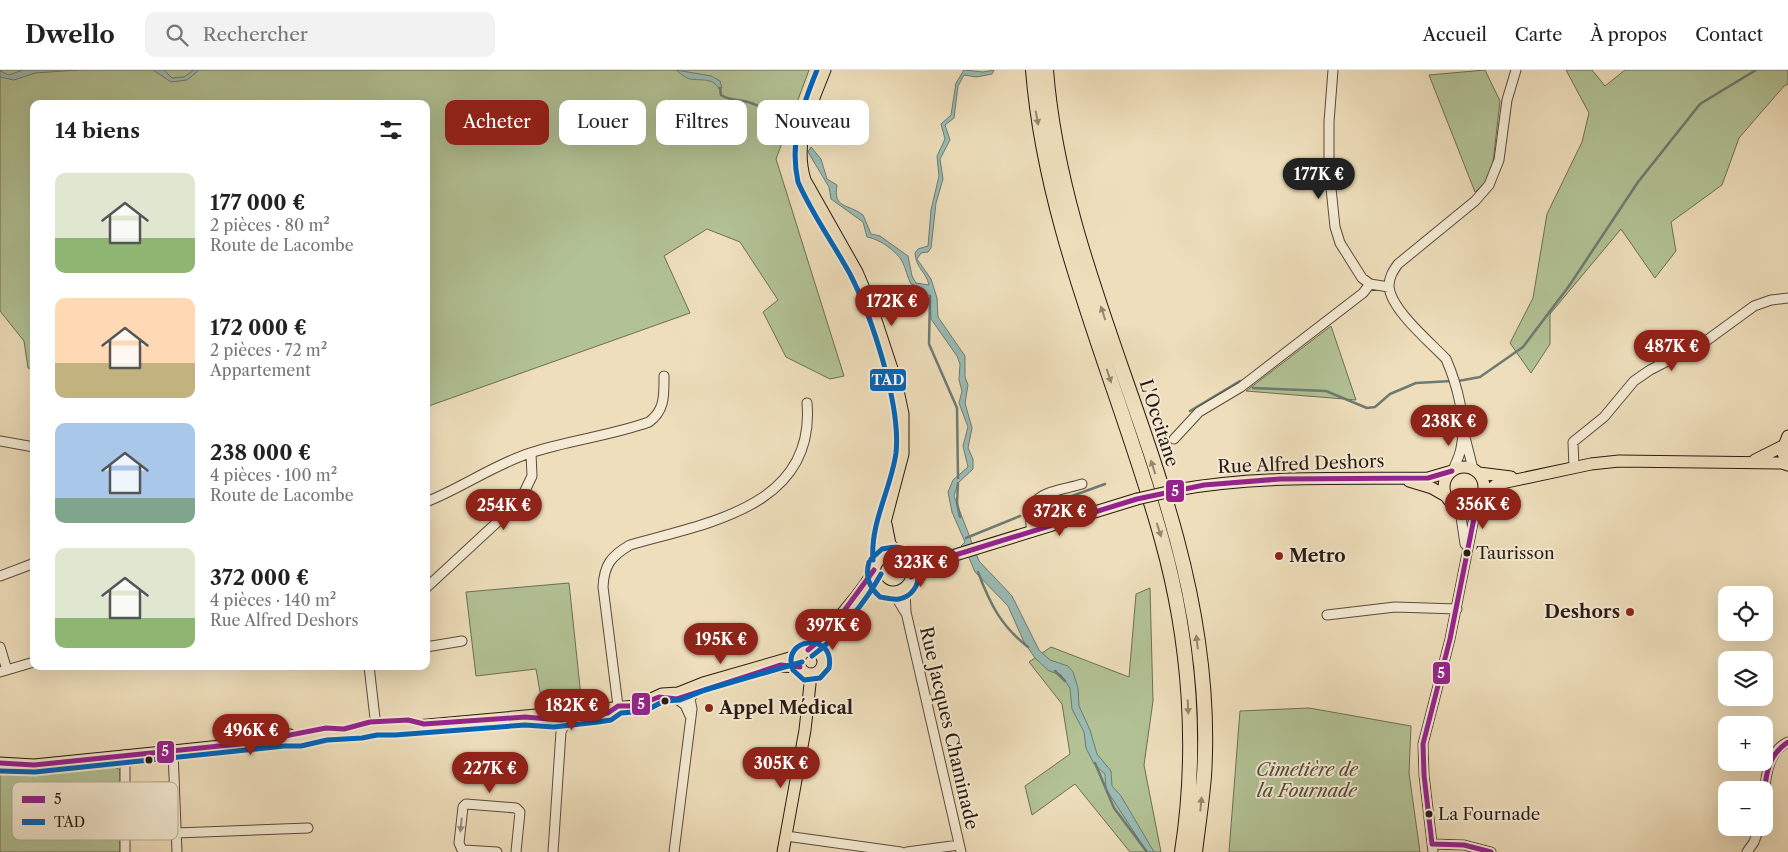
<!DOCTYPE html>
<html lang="fr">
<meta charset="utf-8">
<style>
:root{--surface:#fff;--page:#f2f2f2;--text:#222;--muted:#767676;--line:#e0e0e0;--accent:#8f2418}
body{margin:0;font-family:"Libre Caslon Text",serif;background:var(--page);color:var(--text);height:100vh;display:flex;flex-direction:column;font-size:19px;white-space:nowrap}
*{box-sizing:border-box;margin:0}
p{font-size:16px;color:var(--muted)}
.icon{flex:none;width:28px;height:28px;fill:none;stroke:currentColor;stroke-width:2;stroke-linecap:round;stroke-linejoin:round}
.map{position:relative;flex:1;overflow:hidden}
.sheet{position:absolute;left:30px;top:30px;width:400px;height:570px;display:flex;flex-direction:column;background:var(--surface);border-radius:10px;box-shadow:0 5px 20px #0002}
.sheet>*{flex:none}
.guide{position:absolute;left:445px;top:30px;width:475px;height:45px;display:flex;gap:10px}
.controls{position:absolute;left:1718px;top:516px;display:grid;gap:10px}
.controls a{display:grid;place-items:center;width:55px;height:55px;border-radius:10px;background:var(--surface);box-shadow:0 5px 20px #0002;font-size:25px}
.price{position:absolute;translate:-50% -42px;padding:0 11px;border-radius:18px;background:var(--accent);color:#fff;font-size:16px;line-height:32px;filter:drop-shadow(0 1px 2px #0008)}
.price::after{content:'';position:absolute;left:50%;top:30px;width:15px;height:11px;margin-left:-8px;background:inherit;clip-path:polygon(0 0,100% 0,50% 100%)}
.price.on{background:#222;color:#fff}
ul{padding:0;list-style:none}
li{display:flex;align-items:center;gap:15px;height:125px;padding:0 25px}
li span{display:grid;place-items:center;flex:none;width:140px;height:100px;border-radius:10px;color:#555}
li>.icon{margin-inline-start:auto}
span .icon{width:60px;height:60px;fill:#fffc;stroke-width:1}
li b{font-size:21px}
h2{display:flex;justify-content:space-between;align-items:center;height:60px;padding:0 25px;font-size:21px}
.tag{padding:0 18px;border-radius:10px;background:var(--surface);box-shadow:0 5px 20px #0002;font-size:18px;line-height:45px}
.tag.on{background:var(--accent);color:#fff}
header{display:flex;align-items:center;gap:30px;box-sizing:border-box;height:70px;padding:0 25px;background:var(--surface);border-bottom:1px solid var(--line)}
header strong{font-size:24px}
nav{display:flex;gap:28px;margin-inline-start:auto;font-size:18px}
.search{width:350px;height:45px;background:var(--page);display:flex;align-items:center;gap:12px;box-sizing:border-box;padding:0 18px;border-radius:10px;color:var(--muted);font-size:19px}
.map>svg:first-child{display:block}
</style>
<header>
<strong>Dwello</strong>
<div class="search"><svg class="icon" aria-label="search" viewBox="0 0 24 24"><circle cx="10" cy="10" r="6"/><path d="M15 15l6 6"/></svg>Rechercher</div>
<nav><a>Accueil</a><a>Carte</a><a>À propos</a><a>Contact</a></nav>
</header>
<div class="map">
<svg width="1788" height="782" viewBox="0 0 1788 782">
<rect width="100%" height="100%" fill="#eedebb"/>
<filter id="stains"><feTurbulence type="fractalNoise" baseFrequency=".004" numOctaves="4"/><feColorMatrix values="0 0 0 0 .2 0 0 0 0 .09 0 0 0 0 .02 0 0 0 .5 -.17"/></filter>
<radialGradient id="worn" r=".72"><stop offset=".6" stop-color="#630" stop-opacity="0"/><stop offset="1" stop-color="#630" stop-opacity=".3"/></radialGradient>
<path fill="#b2c295" stroke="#6e6e54" d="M0,0H809L776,89L844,306L830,309L786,287L763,242L778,230L740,172L707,159L664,186L690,243L426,337V34H34V299L28,298L24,271L0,241Z
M1485,0L1500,31L1493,92L1486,112L1475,122L1429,5Z
M1566,0H1592L1605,16L1625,0H1788V14L1784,16L1739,68L1722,115L1671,152L1676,181L1655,208L1621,159L1550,244V274L1531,303L1510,273L1533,228L1547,144L1582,72L1589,43Z
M1331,256L1356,330L1246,321Z
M569,513L582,636L543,639L536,599L476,606L466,522Z
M1150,518L1153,631L1144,695L1161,782H1130L1075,714L1032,745L1025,716L1070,684L1062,634L1029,592L1051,577L1129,607L1136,524Z
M1309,638L1411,656L1409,703L1420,782H1229L1240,641Z
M113,692V696L120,700V782H0V700L36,699C51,711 65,699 78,696C89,693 102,693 113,692Z"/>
<path fill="#9abbb4" stroke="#6d7b74" d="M23,0H78L35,3L14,10L0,7V1L9,5Z
M153,0H164L172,8L184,7L194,0H199L187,10L171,12Z
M676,0L711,6L720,11L722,18L719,19C713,7 701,11 690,9C685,8 680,3 676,0Z
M964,0L983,2L994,0L992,4L976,7L964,5L958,16L954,48L945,55L950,70L940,89L943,109L936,133L931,178L928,182L921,183L917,189L931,209L937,228L938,247L965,286V307L968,315L965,333L972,358L968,378L973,389V399L958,413L954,426L979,491L1012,526L1039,580L1050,590L1068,596L1073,602L1078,618L1079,636L1090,660L1097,684L1111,701L1112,716L1121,726L1154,782H1147L1106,719L1105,704L1094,694L1086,678L1084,662L1072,639L1070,618L1061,605L1049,601L1035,588L1024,572L1008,536L975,502L967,483L961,476L965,472L952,442L948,422L953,410L968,397L963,376L968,357L959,333L962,321L959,310L960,294L957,286L931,249L930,227L924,219L911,214C907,207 906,198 902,191C896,181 880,169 867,167L863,152L831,129L829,117L808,82L811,77L821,89L827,109L837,115C833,139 847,133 863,145L871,164L880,166L908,186L912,206L916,213L929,215C926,201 916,199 915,183L918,179L928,176L931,140L939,106L937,86L945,69L941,54L951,45L956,13Z"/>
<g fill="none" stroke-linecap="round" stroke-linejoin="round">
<path stroke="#6d7b74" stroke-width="2.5" d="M720,18L721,25C730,31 738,29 748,32C767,37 783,53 793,69
M930,226L929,274L957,338L958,408
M1458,311L1480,307L1523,277L1569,216L1638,112L1700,34L1756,0
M1253,318L1326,321L1367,338L1375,337L1390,324L1416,313L1452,311
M1190,341L1240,311
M958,413L957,433L960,447
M1039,438L1105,414
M966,468L1020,446
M978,502C990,534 1001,556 1028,577
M1055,601L1065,611
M1095,693L1114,738L1147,782"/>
<g stroke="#5a4b3d" stroke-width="11">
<path id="minor" d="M1333,0L1329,52V99L1335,157L1340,173L1362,208L1370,214L1389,217
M1464,363L1473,399
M1174,369L1199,342L1241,317L1363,223L1370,214
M0,371L34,377
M1574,397L1573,372L1604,347L1634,311L1650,300L1706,271L1754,236L1771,230L1788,228
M1453,400C1456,393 1460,385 1461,378C1467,351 1457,314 1446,289C1431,273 1390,239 1389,216C1389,207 1393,201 1398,194L1475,131L1489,115L1499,90L1507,30L1516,0
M426,432C462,418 493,395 530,383C569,370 610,366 649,352C665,340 664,326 664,306
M1454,435L1461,447L1465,474
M1032,462C1024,421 1051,423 1082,414
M0,506L32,494
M910,512L905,521L906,542L961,782
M426,518L520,431L532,406L531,383
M893,522L905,542
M1327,545L1395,537L1457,539
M0,577L7,600
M426,577L462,571
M369,596L376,657
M0,602L34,592
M677,629L685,635L690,646
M618,636L603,517C604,495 611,486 630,475C705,453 816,438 807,333
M173,681L177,782
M125,685V782
M125,718L174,717
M1764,724C1766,706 1768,681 1788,672
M176,763L308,758
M786,766L901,782
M1432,774L1464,775L1491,782
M464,780L497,782
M463,782L459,773L463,737L466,734L516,738L520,742L516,782
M553,782L561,662L567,649V642
M674,782L692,639L690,629L694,623
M907,782L959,775
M1433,782L1424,705L1423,674L1450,569L1477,433
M1747,782L1754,772L1759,758"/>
</g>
<g stroke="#291a13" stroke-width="13">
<path id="major" d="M825,0C811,36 793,70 805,110L857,202L871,235L896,311L903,344V384L879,475L880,489
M1788,366L1782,381L1788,394
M1755,390L1783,376
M1444 417a20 20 0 1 1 40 0a20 20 0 1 1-40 0Z
M1479,403L1511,407
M1409,411L1432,418L1446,426
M1176,420C1260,405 1343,409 1428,408L1452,401
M1483,425L1497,414L1591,394L1619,391L1782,393L1788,395
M886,454L890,474L900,485
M874 503a19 19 0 1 1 38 0a19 19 0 1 1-38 0Z
M911,507L939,490L1137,429
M799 592a12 12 0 1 1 24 0a12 12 0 1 1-24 0Z
M808,580C826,568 829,562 841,545C853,530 865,518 874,500
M779,596L800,597
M284,668L300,669L326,663L361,661L376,657L394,658L636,636L662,624L678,623L703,613L800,585
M0,693L34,695L173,681L249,673L284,668L290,665
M783,782L805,660L810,614L806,603"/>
</g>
<g stroke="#291a13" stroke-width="16">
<path id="highway" d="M1033,0C1046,163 1119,314 1162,470C1190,571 1198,679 1182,782
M1046,0C1059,164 1135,313 1177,470C1197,545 1209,628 1204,706C1202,731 1198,757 1195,782"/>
</g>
<use href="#minor" stroke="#f4ead3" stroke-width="9"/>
<use href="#major" stroke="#eedebb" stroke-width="11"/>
<use href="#highway" stroke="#eedebb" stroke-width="14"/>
<g stroke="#291a13" stroke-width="13" stroke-linecap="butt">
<path id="major-bridge" d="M1137,429L1176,420"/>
</g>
<use href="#major-bridge" stroke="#eedebb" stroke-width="11"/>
<g stroke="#f4ead3" stroke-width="9">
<path id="bus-1" d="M911,507L939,490L1137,429L1204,415L1280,409L1428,408L1452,401
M808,580L827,564L874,500
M0,693L34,695L249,673L326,658L344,659L370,652L408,650L424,654L525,647L561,650L608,643L618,636H636L659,627L677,629L781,595L800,597
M1764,724C1766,703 1769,684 1788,672
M1432,774L1424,705L1423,674L1450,569L1477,433
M1432,774L1464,775L1491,782"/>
</g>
<g stroke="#f4ead3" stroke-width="9">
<path id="bus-2" d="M817,0C802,37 789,71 798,112C812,144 833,173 850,204C872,247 901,335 896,383C891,419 870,453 873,490
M869,492C865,507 869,517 880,527C886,528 893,530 899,529C924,525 926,485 902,478C896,476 888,478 882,479L871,489
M812,586C836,569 867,530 881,504
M793,600C780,567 836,561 829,598L820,608L804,610L794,601
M0,701L35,702L284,676H301L327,670L362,668L377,665H395L525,655L554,657L598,652L611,650L621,643L645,641L664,631L680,630L705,620L802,592"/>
</g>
<use href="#bus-1" stroke="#95238e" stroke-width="5"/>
<use href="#bus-2" stroke="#0065bd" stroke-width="5"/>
</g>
<defs><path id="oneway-solid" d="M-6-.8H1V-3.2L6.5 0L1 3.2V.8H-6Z" transform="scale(1.25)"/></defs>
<g fill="#95866f">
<use href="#oneway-solid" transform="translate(1037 48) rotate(80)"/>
<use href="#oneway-solid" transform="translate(1103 243) rotate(-108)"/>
<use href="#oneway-solid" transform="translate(1109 306) rotate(72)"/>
<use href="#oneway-solid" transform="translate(1153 397) rotate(-108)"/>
<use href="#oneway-solid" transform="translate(1159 460) rotate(72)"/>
<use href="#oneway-solid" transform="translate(1197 572) rotate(-97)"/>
<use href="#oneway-solid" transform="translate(1188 637) rotate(88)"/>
<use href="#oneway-solid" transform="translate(1201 734) rotate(-84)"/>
</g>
<use fill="#998c7d" href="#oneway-solid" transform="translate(461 755) rotate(96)"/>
<g fill="#291a13" stroke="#f4ead3" stroke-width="2">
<circle cx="1467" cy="483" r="4.5"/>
<circle cx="665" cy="631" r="4.5"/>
<circle cx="149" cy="690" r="4.5"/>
<circle cx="1429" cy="744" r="4.5"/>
</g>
<g fill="#8f2418" stroke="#f4ead3" stroke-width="2">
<circle cx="1279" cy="486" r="5"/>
<circle cx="1630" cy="542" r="5"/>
<circle cx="709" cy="638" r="5"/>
</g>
<g text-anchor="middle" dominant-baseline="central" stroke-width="4" stroke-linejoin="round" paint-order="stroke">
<g font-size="17" fill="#291a13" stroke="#f4ead3" text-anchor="start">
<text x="1476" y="483">Taurisson</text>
<text x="1438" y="744">La Fournade</text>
</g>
<g font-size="18" fill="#291a13" stroke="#f4ead3">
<text transform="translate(1159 353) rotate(72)">L'Occitane</text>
<text transform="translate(1301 394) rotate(-2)">Rue Alfred Deshors</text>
<text transform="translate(949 658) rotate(77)">Rue Jacques Chaminade</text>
</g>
<g font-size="18" font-weight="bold" fill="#291a13" stroke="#f4ead3" text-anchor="start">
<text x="1289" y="486">Metro</text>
<text x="1620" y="542" text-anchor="end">Deshors</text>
<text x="719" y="638">Appel Médical</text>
</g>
<g font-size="18" font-style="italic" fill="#524c3a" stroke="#f4ead3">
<text x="1307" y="700">Cimetière de<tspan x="1307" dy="21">la Fournade</tspan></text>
</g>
</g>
<rect x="12" y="712" width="166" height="58" rx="8" fill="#f4ead3" stroke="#b7ac99" stroke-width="1"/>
<rect x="22" y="726" width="23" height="7" fill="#95238e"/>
<rect x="22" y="749" width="23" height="6" fill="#0065bd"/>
<g font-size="14" fill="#291a13">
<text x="54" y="734">5</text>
<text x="54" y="757">TAD</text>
</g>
<g stroke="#f4ead3" stroke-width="2">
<rect x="869" y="298" width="38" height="24" rx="5" fill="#0065bd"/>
<rect x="1165" y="409" width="20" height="24" rx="5" fill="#95238e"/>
<rect x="1432" y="591" width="19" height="24" rx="5" fill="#95238e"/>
<rect x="631" y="622" width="20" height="24" rx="5" fill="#95238e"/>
<rect x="156" y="670" width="19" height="24" rx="5" fill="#95238e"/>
</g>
<g font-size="14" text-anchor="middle" font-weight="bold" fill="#fff">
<text x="888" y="315">TAD</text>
<text x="1175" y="426">5</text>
<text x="1441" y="608">5</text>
<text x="641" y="639">5</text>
<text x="165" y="686">5</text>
</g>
<rect width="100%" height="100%" filter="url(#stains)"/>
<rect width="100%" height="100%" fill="url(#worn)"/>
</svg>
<div class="controls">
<a><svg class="icon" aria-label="locate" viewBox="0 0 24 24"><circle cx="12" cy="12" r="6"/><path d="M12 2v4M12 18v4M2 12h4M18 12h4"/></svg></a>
<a><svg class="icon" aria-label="layers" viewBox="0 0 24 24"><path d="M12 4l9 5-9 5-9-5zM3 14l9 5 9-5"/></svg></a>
<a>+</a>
<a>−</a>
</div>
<b class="price on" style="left:1319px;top:130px">177K €</b>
<b class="price" style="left:892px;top:257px">172K €</b>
<b class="price" style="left:1672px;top:302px">487K €</b>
<b class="price" style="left:1449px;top:377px">238K €</b>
<b class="price" style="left:1483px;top:460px">356K €</b>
<b class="price" style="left:504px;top:461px">254K €</b>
<b class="price" style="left:1060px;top:467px">372K €</b>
<b class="price" style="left:921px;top:518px">323K €</b>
<b class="price" style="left:833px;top:581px">397K €</b>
<b class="price" style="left:721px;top:595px">195K €</b>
<b class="price" style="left:572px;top:661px">182K €</b>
<b class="price" style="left:251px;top:686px">496K €</b>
<b class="price" style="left:781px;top:719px">305K €</b>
<b class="price" style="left:490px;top:724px">227K €</b>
<div class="guide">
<a class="tag on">Acheter</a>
<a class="tag">Louer</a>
<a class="tag">Filtres</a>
<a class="tag">Nouveau</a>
</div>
<section class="sheet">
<h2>14 biens<svg class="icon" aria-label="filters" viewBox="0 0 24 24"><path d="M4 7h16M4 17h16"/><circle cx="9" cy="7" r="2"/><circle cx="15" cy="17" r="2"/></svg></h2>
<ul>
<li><span style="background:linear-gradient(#dfe7d0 65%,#8fb573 0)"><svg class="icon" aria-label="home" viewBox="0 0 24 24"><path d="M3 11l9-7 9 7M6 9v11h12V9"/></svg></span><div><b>177 000 €</b><p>2 pièces · 80 m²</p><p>Route de Lacombe</p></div></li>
<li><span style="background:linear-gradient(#ffd9b3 65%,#c2b280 0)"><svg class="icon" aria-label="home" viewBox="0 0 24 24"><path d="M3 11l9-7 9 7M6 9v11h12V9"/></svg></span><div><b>172 000 €</b><p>2 pièces · 72 m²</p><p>Appartement</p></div></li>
<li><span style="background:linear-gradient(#a9c7e8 75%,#7fa58c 0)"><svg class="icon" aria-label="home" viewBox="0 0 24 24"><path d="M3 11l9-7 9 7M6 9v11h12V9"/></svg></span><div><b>238 000 €</b><p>4 pièces · 100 m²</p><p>Route de Lacombe</p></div></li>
<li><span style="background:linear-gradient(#dfe7d0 70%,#8fb573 0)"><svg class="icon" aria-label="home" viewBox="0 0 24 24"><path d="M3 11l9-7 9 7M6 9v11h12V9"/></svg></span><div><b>372 000 €</b><p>4 pièces · 140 m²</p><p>Rue Alfred Deshors</p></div></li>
</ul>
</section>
</div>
